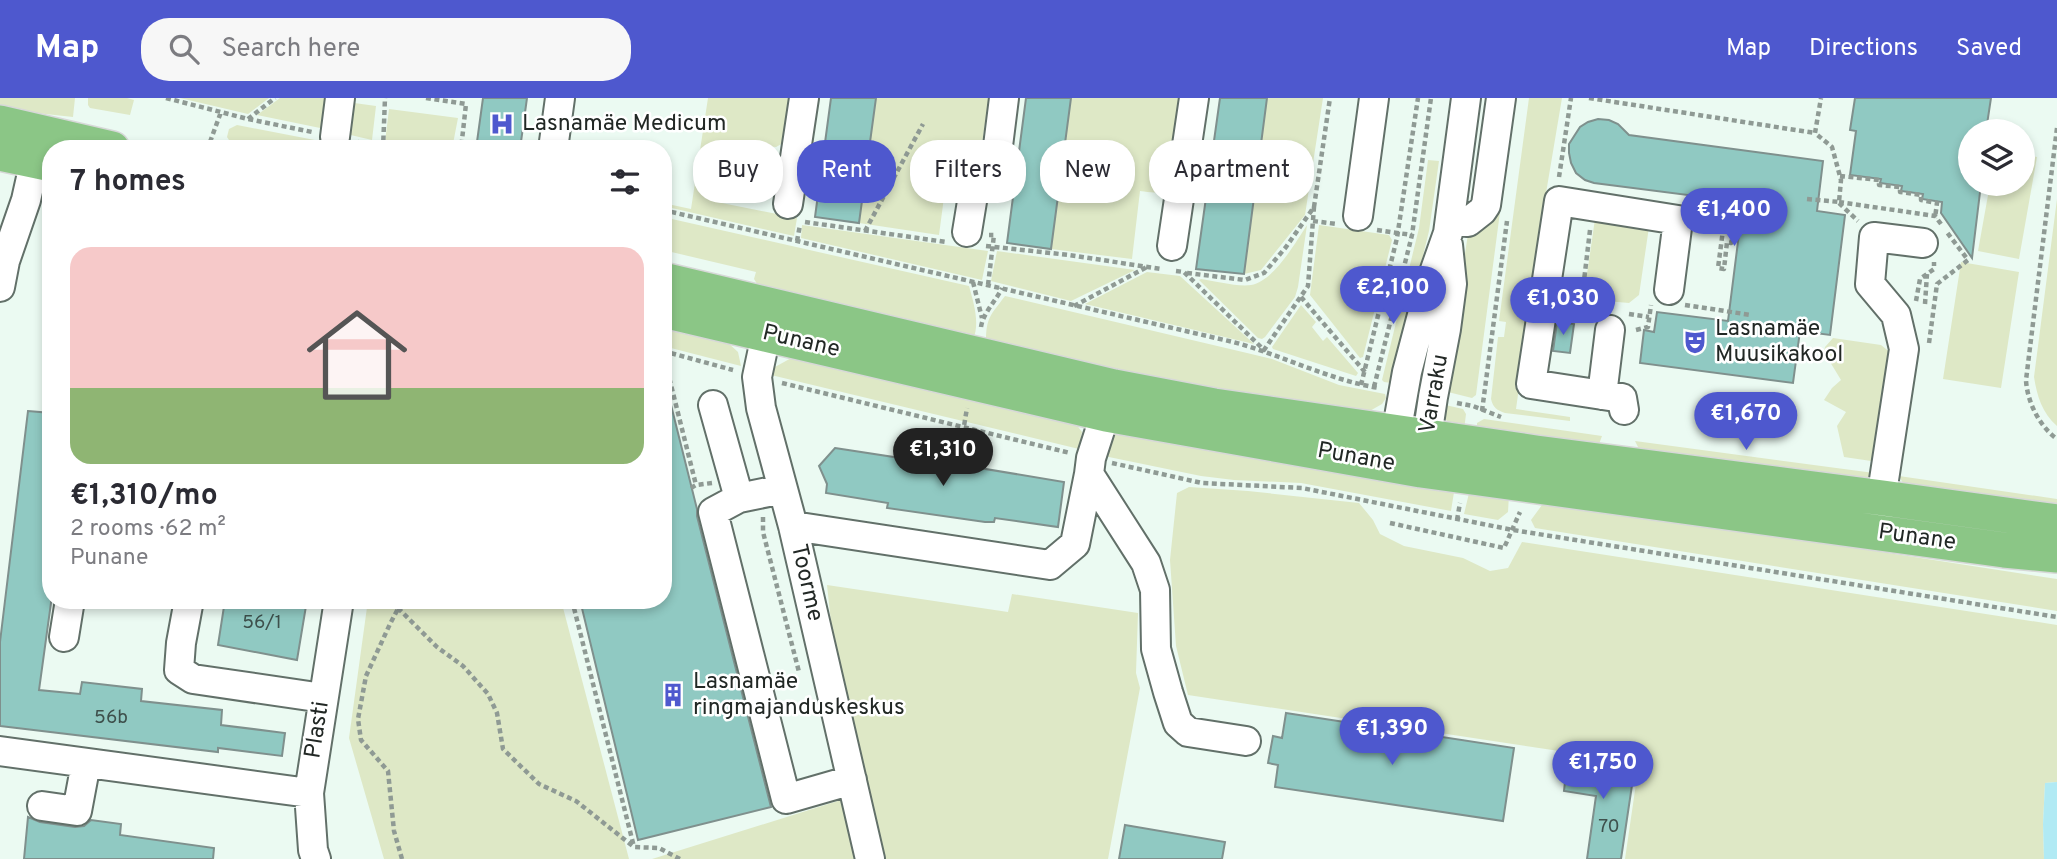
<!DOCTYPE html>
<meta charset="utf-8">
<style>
:root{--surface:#fff;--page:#f7f7f7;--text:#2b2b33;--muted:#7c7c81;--accent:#4e58ce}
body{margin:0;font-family:Overpass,sans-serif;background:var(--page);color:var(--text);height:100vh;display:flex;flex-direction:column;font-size:26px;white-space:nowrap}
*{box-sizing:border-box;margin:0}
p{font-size:23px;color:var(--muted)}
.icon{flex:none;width:38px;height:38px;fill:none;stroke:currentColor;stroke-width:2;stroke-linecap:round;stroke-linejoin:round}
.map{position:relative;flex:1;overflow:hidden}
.sheet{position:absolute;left:42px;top:42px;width:630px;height:469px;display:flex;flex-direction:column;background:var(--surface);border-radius:28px;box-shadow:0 4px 10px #0003}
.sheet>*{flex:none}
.top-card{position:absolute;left:693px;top:42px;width:665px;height:63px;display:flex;gap:14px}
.tools{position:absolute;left:1958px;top:21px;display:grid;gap:14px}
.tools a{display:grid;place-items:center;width:77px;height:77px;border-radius:50%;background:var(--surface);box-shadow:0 4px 10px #0003;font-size:35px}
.price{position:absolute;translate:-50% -60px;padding:0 16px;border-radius:24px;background:var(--accent);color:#fff;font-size:23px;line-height:46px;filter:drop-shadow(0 2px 4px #0008)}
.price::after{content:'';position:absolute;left:50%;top:42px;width:21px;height:16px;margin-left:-10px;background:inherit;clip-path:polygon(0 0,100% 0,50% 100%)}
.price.current{background:#222;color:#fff}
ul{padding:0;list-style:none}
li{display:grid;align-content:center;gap:14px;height:371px;padding:0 28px}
li span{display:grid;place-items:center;height:217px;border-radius:21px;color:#555}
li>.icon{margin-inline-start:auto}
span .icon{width:126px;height:126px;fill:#fffc;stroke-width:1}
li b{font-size:30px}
h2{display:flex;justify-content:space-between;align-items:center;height:84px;padding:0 28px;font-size:30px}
.tag{padding:0 24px;border-radius:28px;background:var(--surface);box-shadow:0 4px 10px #0003;font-size:24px;line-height:63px}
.tag.current{background:var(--accent);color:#fff}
header{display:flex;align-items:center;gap:42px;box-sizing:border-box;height:98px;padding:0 35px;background:var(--accent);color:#fff}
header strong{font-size:33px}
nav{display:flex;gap:38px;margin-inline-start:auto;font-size:24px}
.search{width:490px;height:63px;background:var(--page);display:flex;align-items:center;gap:18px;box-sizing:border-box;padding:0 24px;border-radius:28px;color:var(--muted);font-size:26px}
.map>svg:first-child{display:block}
</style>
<header>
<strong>Map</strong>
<div class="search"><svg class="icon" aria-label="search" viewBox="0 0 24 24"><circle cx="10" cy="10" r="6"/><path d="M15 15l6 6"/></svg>Search here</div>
<nav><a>Map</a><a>Directions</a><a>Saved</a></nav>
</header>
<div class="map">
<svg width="2057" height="761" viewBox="0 0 2057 761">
<rect width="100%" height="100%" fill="#ebfaf2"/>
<path fill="#dee8c6" d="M0,0H75L73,19L0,11Z
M88,0H127L134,2L130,17L90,10L88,7Z
M180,0H269L248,16Z
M280,0H329L325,31L257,17Z
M708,0H793L785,44L776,49L723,44L720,72L748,75L743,88L719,85L717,104L797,120L794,138L663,108V105L691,111Z
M876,0H989L980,58C973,72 962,69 948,69L939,137L859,125Z
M1071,0H1184L1173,83C1162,97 1156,95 1140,93L1132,161L1051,151Z
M1267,0H1323L1305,117L1261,172L1244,176Z
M1529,0H1562L1546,95L1516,311L1570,319V323L1505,315C1497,312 1493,310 1491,301L1498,239H1504L1506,224L1499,223Z
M347,4L376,8L372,42L342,35Z
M389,11L458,20L452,51H416L385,44Z
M237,27L325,44L324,51H253L229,42L227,39L229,31Z
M2023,57L2037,59L2019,161L1978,153L1990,86H2023Z
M1428,62L1439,63L1429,133L1392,285L1384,284L1382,282L1419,130Z
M2057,101V328C2042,315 2037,298 2034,279Z
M1500,114L1476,297L1472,300L1444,293L1468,136L1474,128Z
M663,119L969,188C974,206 980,225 973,242L761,192L754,181L756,174L663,152Z
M1595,121L1649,129L1639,197L1629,205C1616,203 1590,205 1585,190Z
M802,127L988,153L982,182L801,140Z
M1307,127L1298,189L1295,199L1265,239L1262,241L1258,240L1199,182L1201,181C1214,183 1238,189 1251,187C1274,183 1295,145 1307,127Z
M1319,127L1389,137L1392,142L1363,259L1360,260L1310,197Z
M997,153L1135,172L1071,203L991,183Z
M1961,164L2019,174L2001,290L1943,281Z
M1147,174L1180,178L1254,246L1085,206Z
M1005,198L1247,255L1272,261L1339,287L1385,296L1386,300L1382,306L1368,314L1245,302L986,244C986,219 991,217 1005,198Z
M1301,207L1316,224L1312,229L1323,243L1327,239L1358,275L1356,278L1273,251L1272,249Z
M663,226L726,243L738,254L741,268L663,248Z
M1833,240L1881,247L1891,255L1878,364L1844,359L1837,328L1846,314L1824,302L1832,290L1841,282L1824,254L1825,249Z
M793,259L1073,322L1082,334L1079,351L771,277L775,269Z
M1441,306L1463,311L1466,316L1464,332L1449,327L1442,314Z
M1484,321L1602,338L1599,346L1477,335V325Z
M1121,334L1455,388L1451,413L1301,385L1234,382L1201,378L1104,358L1113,338Z
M1635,343L1874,375L1865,384L1639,351Z
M1899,378L2057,401V409L1904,387Z
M1189,389L1248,393L1359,405L1373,422L1380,436L1404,448L1463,460L1490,473L1508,470L1522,444L2057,527V684L2045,685L2043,726L2044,761H1625L1639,665L1188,597L1176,548L1170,462L1177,395Z
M1470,391L1509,397L1508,414L1498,422L1464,416Z
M1551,403L2057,481V513L1535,430L1531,422L1542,407Z
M827,487L1008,514L1012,496L1138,515L1136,575L1140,590L1108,761H883L833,543Z
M368,502H561L629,761H384L349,640Z
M841,702L856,761H652Z"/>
<path fill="#b1eaf4" d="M2057,684V761H2044L2043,726L2045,685Z"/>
<path fill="#90c9c2" stroke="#7f908d" stroke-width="2" d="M483,0H527L520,51H476Z
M831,0H876L859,125L815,119Z
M1026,0H1071L1051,151L1007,145Z
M1220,0H1267L1244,176L1196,171Z
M1855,0H1991L1986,33H1970V86H1981L1972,160L1941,115L1942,104L1922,101L1923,96L1901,93L1902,88L1880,85L1881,81L1850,77L1856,33L1850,32Z
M1598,21L1609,22L1618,26L1629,37L1823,63L1817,113L1845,117L1830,237L1800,233L1793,285L1640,265L1644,232L1654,234L1657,214L1728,223L1743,104L1594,85L1585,82L1576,75L1571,65L1569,55V46L1580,29L1588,24Z
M723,43L746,46L743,74L720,72Z
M1557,224L1574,226L1570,255L1553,253Z
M663,303H670L697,411V418L771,709L638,742L580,502H663Z
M28,313L51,315V505L39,592L80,596L82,584L142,591L141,603L222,612L221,627L285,635L282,658L218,650V654L0,628V544Z
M835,350L907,361V358L1064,384L1058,429L995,420L994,424H985L887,410L888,405L826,395L827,386L819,368Z
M225,502H307L297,562L218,547Z
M1286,615L1514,650L1503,723L1275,689L1278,667L1268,665L1273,638L1282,640Z
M1568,657L1635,667L1621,761H1587L1596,698L1564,693Z
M28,719L40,724L75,729L84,728L91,722L121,726L120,737L214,750L213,761H24Z
M1125,727L1225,744L1222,761H1119Z"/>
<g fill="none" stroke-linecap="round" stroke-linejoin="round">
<g stroke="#627069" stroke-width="32">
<path id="minor" d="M335,39L340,0
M553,51L560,0
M788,106L804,0
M1358,118L1374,0
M1450,122L1468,124L1482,113L1486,107L1501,0
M967,134L976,79L996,64L1004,0
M1172,148L1194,0
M0,189L5,163L26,102L39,44
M770,218L757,279L761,310L793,428L870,761
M1602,297L1610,232
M1111,298L1091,360L1089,376L1146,465L1155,492L1156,551L1168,594L1178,625L1188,634L1246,643
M713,307L739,400L783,391
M1624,312L1622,300L1531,286L1559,103L1678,122L1669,192
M1393,353L1407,274L1431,183L1448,135L1466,0
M1424,359L1433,299L1446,231L1452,186L1448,147
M739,400L713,414L786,701L852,682
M1878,421L1904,251L1896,217L1870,186L1874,139L1923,145
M793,428L1050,467L1075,446L1089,376
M189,502L181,545L179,572L193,581L323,600
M64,539L70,502
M0,653L309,695
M42,708L77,713L86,665
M316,761L313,752L309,695L339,502"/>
</g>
<g stroke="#d7d8d8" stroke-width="38">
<path id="major" d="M0,25L112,51
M0,55L51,66
M663,182L1114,289L1214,308L1536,355L1883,400L2057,424
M663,212L1106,316L1421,372L2004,452L2057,457"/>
</g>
<path stroke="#8f9a94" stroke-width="4.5" stroke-dasharray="5 3.5" stroke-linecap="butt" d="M166,0L248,21L312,34
M426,0L466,6L461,51
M1589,0L1815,35
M248,21L275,0
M2057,30L2026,282C2027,303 2039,328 2057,341
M210,44L221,14
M358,44L388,51
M383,51L385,0
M1840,78L1879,82V87L1900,89V94L1921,97V102L1937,105L1935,120
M1559,79L1571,0
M1807,101L1839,104L1841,82L1832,49L1815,35L1821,0
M1839,104L1935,118L1941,126
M1839,105L1858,123
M1697,108L1764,117
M1717,111L1715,131L1723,132L1718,170L1724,171L1727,144L1731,145L1740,114
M663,112L1233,244C1282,257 1329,282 1379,290
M1313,123L1337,126
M805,124L946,144
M1377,132L1412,137
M1590,132L1581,208L1600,211
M865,133L923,26
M797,143L800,127
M986,148L1069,157L1161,171
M1176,173L1184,174L1264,252L1308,188L1314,109
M1187,175L1245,182L1264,175L1286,149L1314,109L1330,0
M973,184L982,220
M988,187L994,137H989
M1301,199L1365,274
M1916,203L1920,181L1934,171V164
M1925,206L1927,176
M1685,207L1751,217
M1074,208L1147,169
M1629,216L1649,219
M981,229C983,215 996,203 1002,190
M1636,232L1648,229L1651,207
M1929,245L1937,186L1968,162L1946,133
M663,253L733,272
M663,266L666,267L696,387
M782,285L1070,355
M1361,287L1397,140L1418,0
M1374,289L1412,137L1431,0
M1457,305L1473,308L1501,319
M1482,313L1507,123
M960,352L967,310
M1112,365L1202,385L1302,390L1513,432L2057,519
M691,390L696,387L712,385
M763,419V434L799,574
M1457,422L1460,405
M1390,425L1504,450L1520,414
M572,502L634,749
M398,510L437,549L463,568L488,596L497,615L503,651L539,686L576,703L634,749L659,750L680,761
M402,761L394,733L388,673L361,642L358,621L366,578L390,526L401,505L405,502"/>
<use href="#minor" stroke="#fff" stroke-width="28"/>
<use href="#major" stroke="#8bc686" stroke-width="35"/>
</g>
<defs>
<g id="hospital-bare" transform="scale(1.89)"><path d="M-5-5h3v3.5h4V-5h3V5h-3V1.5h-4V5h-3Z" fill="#4e58ce" stroke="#fff" stroke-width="2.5" paint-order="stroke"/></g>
<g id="theatre-bare" transform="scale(1.89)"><path d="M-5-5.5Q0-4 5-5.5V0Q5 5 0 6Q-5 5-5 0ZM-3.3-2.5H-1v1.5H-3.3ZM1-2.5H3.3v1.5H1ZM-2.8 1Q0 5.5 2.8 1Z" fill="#4e58ce" stroke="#fff" stroke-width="2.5" paint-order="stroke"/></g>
<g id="building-bare" transform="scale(1.89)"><path d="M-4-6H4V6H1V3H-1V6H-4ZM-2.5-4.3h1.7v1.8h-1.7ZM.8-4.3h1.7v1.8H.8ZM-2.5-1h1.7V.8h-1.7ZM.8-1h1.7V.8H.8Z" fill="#4e58ce" stroke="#fff" stroke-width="2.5" paint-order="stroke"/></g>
</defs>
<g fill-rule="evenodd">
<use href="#hospital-bare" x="502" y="26"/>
<use href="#theatre-bare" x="1695" y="244"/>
<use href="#building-bare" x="673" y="597"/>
</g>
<g text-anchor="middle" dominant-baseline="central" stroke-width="5" stroke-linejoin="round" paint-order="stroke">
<g font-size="19" fill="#3e504c">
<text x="262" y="525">56/1</text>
<text x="111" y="620">56b</text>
<text x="1609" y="729">70</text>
</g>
<g font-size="23" fill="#222825" stroke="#fff" text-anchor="start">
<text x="522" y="26">Lasnamäe Medicum</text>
<text x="1715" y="231">Lasnamäe<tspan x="1715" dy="26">Muusikakool</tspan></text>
<text x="693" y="584">Lasnamäe<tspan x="693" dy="26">ringmajanduskeskus</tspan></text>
</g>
<g font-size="23" fill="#222825" stroke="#fff">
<text transform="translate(801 244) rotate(13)">Punane</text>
<text transform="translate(1435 296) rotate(-80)">Varraku</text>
<text transform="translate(1356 360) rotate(10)">Punane</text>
<text transform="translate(1917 440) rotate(8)">Punane</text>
<text transform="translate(806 485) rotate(77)">Toorme</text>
<text transform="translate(318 632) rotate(-81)">Plasti</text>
</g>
</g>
</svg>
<div class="tools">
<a><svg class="icon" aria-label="layers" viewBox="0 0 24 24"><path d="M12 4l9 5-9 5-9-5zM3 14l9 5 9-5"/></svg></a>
</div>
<b class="price" style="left:1734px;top:150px">€1,400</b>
<b class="price" style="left:1393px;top:228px">€2,100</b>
<b class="price" style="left:1563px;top:239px">€1,030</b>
<b class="price" style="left:1746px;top:354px">€1,670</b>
<b class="price current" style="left:943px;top:390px">€1,310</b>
<b class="price" style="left:1392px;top:669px">€1,390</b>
<b class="price" style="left:1603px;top:703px">€1,750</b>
<div class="top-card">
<a class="tag">Buy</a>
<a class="tag current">Rent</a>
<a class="tag">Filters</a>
<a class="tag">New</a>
<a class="tag">Apartment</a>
</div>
<section class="sheet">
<h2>7 homes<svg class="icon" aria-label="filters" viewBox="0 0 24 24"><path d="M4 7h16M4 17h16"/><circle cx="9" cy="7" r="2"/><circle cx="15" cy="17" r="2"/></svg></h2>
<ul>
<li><span style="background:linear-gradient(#f6c9c9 65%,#8fb573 0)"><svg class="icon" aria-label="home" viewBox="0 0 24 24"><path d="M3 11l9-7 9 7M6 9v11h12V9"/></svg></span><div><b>€1,310/mo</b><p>2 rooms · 62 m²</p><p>Punane</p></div></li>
</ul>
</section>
</div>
